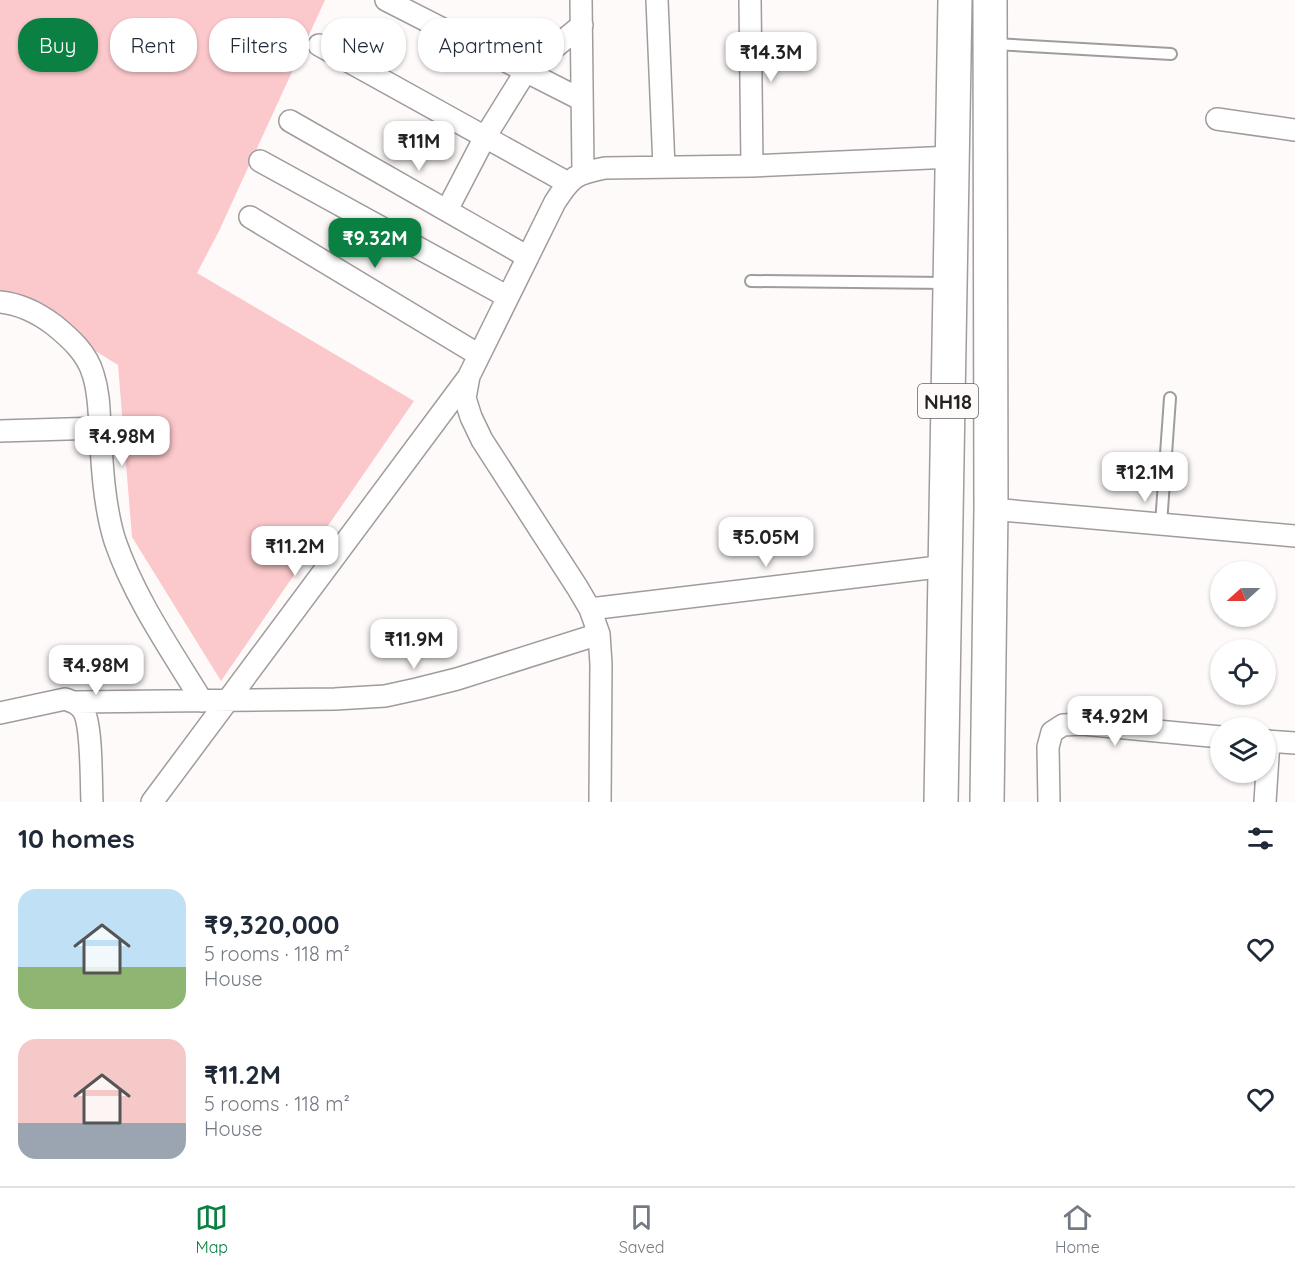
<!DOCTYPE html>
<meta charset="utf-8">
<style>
:root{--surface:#fff;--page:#f2f2f3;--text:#1f2937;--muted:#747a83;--line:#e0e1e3;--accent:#0b8043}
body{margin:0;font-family:Quicksand,sans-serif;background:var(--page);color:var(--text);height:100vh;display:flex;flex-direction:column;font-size:22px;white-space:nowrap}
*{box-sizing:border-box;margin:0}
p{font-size:20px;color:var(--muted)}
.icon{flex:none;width:33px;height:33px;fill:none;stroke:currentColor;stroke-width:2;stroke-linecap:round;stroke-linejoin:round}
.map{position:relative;height:802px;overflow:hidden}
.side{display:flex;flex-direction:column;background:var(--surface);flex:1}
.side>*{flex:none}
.top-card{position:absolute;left:18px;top:18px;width:600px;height:54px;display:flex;gap:12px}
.needle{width:39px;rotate:249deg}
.tools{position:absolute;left:1210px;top:561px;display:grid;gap:12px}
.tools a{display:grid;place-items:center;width:66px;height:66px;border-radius:50%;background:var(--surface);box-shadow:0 2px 4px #0004;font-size:30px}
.price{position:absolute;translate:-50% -51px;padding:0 14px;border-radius:12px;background:#fff;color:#222;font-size:20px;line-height:39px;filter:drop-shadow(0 2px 3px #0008)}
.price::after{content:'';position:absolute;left:50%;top:36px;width:18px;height:14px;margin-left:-9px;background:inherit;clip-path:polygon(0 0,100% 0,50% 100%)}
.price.current{background:var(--accent);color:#fff}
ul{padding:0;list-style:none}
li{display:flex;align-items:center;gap:18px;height:150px;padding:0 18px}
li span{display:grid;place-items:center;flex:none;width:168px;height:120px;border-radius:18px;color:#555}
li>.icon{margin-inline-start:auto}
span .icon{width:72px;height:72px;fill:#fffc;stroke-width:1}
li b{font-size:26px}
h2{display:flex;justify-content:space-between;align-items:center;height:72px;padding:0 18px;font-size:26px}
.chip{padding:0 21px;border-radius:24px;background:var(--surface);box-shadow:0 2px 4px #0004;font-size:21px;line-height:54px}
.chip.current{background:var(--accent);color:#fff}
.dock{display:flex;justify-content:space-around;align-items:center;height:84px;border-top:2px solid var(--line);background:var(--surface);font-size:16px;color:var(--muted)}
.dock a{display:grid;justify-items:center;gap:3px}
.dock .current{color:var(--accent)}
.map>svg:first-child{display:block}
</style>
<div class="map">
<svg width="1295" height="802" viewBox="0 0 1295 802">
<rect width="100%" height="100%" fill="#fefafa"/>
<path fill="#fbc8cb" d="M0,0H325L219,231L197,273L414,401L221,681L132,537L118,365L24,307L0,303Z"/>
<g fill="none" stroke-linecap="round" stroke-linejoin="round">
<g stroke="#a09c9c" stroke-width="14">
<path id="service" d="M994,44L1171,54
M751,281L947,283
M1161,524L1170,398"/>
</g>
<g stroke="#a09c9c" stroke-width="24">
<path id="minor" d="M386,0L582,100
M581,0L583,172
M657,0L664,167
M750,0L752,166
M319,45L568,183
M1217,119L1295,130
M290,121L528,257
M260,161L508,297
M447,210L485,137L526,71L582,25
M250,217L479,355
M0,302C21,304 38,313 54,325C70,338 87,353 93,374C99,392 99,410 100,428C102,465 104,506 115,541C135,599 171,650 202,701
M0,431L100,428
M991,509L1295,536
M590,609L946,566
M76,702L335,699L385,696L417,689L457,679L599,634
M0,713L65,699C74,702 79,704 84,712C92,727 91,782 92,802
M1266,741L1295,743
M152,802L467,379
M600,802L601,664L599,634L590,609L577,587L482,440L471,417L465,398L469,376L555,202C572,176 575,174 605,168L752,166L952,157
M1049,802L1048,747L1052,732L1063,725L1082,724L1221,737
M1265,802L1269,741"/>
</g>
<g stroke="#a09c9c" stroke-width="36">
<path id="trunk" d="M941,802L955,0
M987,802L991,509L990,0"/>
</g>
<use href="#service" stroke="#fff" stroke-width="10"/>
<use href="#minor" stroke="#fff" stroke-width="21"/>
<use href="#trunk" stroke="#fff" stroke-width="33"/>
</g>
<g text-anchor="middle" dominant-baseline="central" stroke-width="4.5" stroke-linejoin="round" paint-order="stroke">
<rect fill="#fefafa" stroke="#656363" stroke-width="1.5" x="918" y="384" width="60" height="34" rx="4.5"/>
<g font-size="20" font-weight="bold" fill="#232222">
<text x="948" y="401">NH18</text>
</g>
</g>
</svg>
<div class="tools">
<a><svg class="needle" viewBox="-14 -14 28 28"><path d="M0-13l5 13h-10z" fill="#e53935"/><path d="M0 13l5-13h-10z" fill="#747a83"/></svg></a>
<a><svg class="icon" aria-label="locate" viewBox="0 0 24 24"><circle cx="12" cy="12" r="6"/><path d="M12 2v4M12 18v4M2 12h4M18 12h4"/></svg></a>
<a><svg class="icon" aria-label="layers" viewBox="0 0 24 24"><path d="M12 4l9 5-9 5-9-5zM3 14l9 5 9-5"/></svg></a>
</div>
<b class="price" style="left:771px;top:83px">₹14.3M</b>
<b class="price" style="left:419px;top:172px">₹11M</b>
<b class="price current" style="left:375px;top:269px">₹9.32M</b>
<b class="price" style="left:122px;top:467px">₹4.98M</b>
<b class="price" style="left:1145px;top:503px">₹12.1M</b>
<b class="price" style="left:766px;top:568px">₹5.05M</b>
<b class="price" style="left:295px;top:577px">₹11.2M</b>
<b class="price" style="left:414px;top:670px">₹11.9M</b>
<b class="price" style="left:96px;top:696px">₹4.98M</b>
<b class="price" style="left:1115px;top:747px">₹4.92M</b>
<div class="top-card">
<a class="chip current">Buy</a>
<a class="chip">Rent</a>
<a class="chip">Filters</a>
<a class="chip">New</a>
<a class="chip">Apartment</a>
</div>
</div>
<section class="side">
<h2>10 homes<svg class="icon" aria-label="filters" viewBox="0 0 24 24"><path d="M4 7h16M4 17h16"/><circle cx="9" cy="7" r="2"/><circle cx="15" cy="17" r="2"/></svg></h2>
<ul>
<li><span style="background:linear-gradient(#bfe0f5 65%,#8fb573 0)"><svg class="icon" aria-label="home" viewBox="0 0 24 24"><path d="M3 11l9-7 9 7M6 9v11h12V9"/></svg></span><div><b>₹9,320,000</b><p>5 rooms · 118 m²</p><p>House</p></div><svg class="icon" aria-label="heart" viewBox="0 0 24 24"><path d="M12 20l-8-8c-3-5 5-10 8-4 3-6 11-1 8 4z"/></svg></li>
<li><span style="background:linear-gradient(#f6c9c9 70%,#9aa5b1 0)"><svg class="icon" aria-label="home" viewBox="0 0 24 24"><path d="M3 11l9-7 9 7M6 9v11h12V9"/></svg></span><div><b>₹11.2M</b><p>5 rooms · 118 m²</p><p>House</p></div><svg class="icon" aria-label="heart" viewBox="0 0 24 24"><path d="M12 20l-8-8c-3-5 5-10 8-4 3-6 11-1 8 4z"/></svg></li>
</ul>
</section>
<nav class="dock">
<a class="current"><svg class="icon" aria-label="map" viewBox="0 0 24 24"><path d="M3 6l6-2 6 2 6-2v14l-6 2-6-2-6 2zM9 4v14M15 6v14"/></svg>Map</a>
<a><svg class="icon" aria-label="saved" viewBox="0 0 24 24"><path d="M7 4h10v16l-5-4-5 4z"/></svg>Saved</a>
<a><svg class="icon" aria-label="home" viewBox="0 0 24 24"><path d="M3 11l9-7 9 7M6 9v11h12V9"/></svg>Home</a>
</nav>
